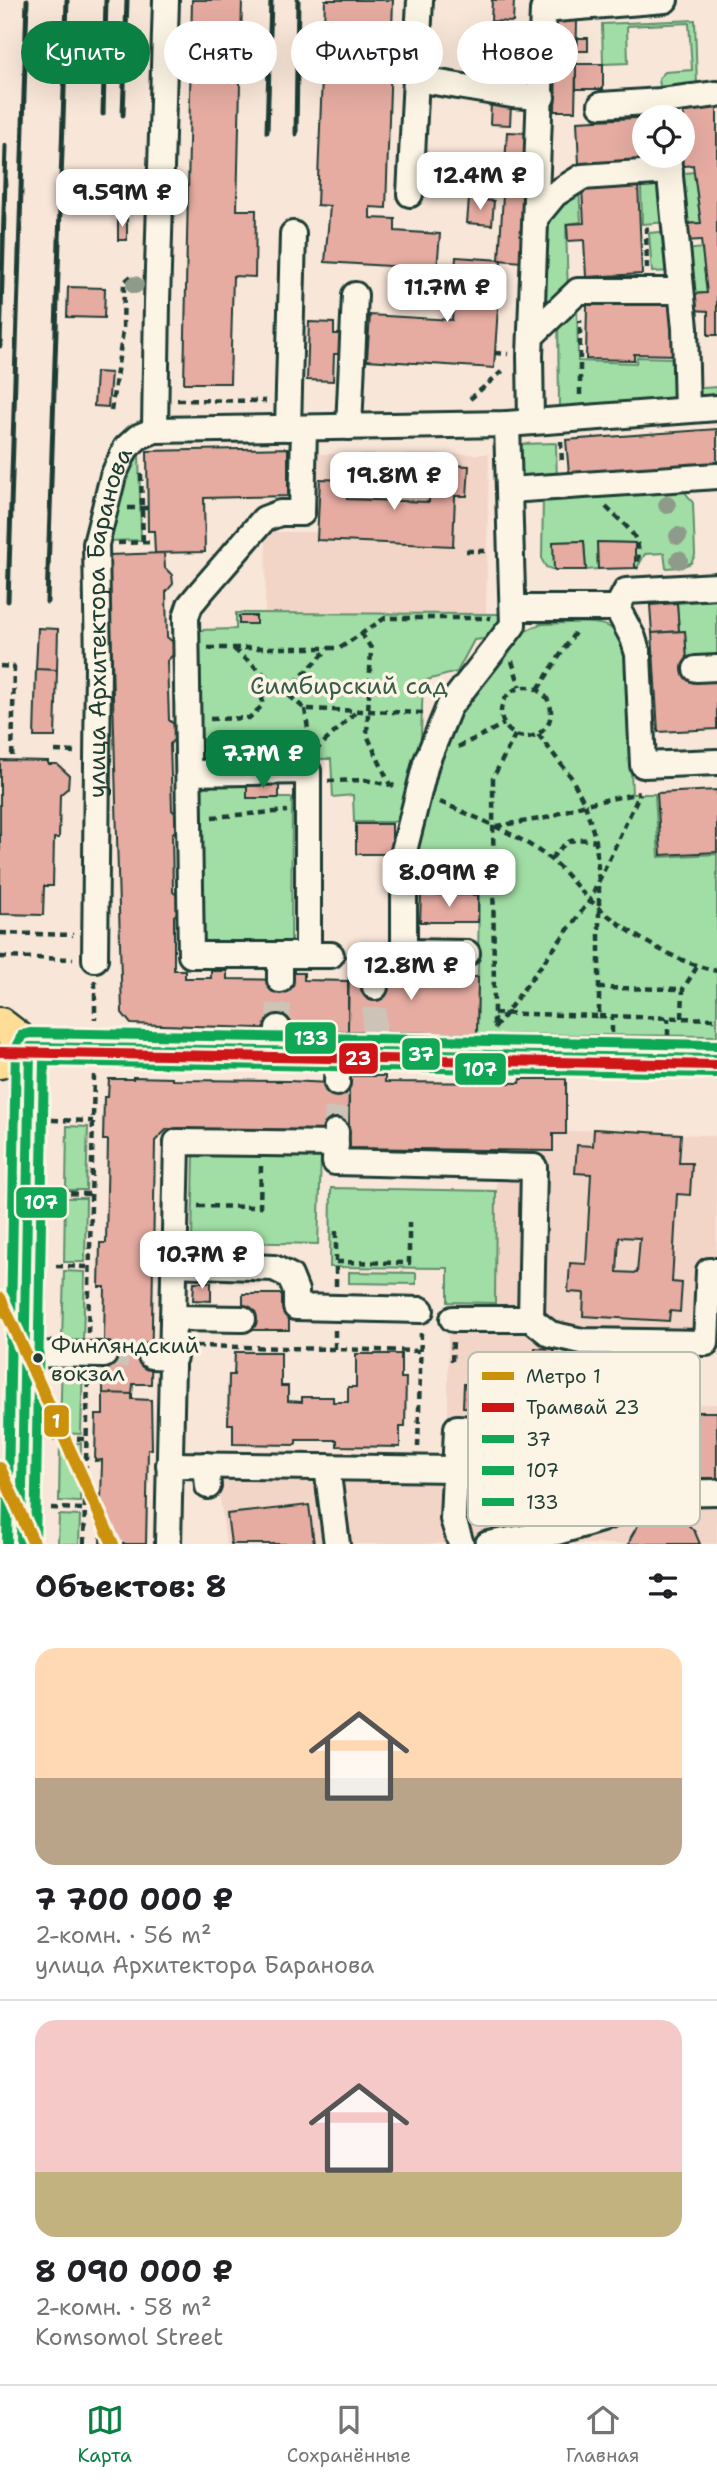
<!DOCTYPE html>
<html lang="ru">
<meta charset="utf-8">
<style>
:root{--surface:#fff;--page:#f6f6f6;--text:#202124;--muted:#757577;--line:#e0e0e0;--accent:#0b8043}
body{margin:0;font-family:"Shantell Sans",sans-serif;background:var(--page);color:var(--text);height:100vh;display:flex;flex-direction:column;font-size:26px;white-space:nowrap}
*{box-sizing:border-box;margin:0}
p{font-size:23px;color:var(--muted)}
.icon{flex:none;width:38px;height:38px;fill:none;stroke:currentColor;stroke-width:2;stroke-linecap:round;stroke-linejoin:round}
.map{position:relative;height:1544px;overflow:hidden}
.panel{display:flex;flex-direction:column;background:var(--surface);flex:1}
.panel>*{flex:none}
.guide{position:absolute;left:21px;top:21px;width:676px;height:63px;display:flex;gap:14px}
.fabs{position:absolute;left:632px;top:105px;display:grid;gap:14px}
.fabs a{display:grid;place-items:center;width:63px;height:63px;border-radius:50%;background:var(--surface);box-shadow:0 7px 28px #0002;font-size:35px}
.price{position:absolute;translate:-50% -60px;padding:0 16px;border-radius:14px;background:#fff;color:#222;font-size:23px;line-height:46px;filter:drop-shadow(0 2px 4px #0008)}
.price::after{content:'';position:absolute;left:50%;top:42px;width:21px;height:16px;margin-left:-10px;background:inherit;clip-path:polygon(0 0,100% 0,50% 100%)}
.price.current{background:var(--accent);color:#fff}
ul{padding:0;list-style:none}
li{display:grid;align-content:center;gap:14px;height:371px;padding:0 35px}
li+li{border-top:2px solid var(--line)}
li span{display:grid;place-items:center;height:217px;border-radius:21px;color:#555}
li>.icon{margin-inline-start:auto}
span .icon{width:126px;height:126px;fill:#fffc;stroke-width:1}
li b{font-size:30px}
h2{display:flex;justify-content:space-between;align-items:center;height:84px;padding:0 35px;font-size:30px}
.pill{padding:0 24px;border-radius:32px;background:var(--surface);box-shadow:0 7px 28px #0002;font-size:24px;line-height:63px}
.pill.current{background:var(--accent);color:#fff}
.tabs{display:flex;justify-content:space-around;align-items:center;height:98px;border-top:2px solid var(--line);background:var(--surface);font-size:19px;color:var(--muted)}
.tabs a{display:grid;justify-items:center;gap:4px}
.tabs .current{color:var(--accent)}
.map>svg:first-child{display:block}
</style>
<div class="map">
<svg width="717" height="1544" viewBox="0 0 717 1544">
<rect width="100%" height="100%" fill="#f8e6d8"/>
<filter id="ink" filterUnits="userSpaceOnUse"><feTurbulence type="fractalNoise" baseFrequency=".0143" numOctaves="2"/><feDisplacementMap in="SourceGraphic" scale="14" xChannelSelector="R" yChannelSelector="G"/><feConvolveMatrix kernelMatrix="1 2 1 2 8 2 1 2 1" color-interpolation-filters="sRGB"/></filter>
<g filter="url(#ink)">
<path fill="#f3d5c8" d="M318,454H489L486,614L265,612L266,539L273,532H316Z
M594,1129L717,1136L716,1353L555,1349L552,1407L717,1404V1544H226L217,1475L448,1477V1302H494L497,1150L553,1134Z"/>
<path fill="#a1dea5" stroke="#608e6c" stroke-width="2" d="M695,20L697,86L660,87L659,78L665,72L692,70L689,23L627,26L628,63L603,64L602,24Z
M694,172L701,223L683,224L677,174Z
M665,184L668,222L642,224L641,186Z
M579,188L581,222L566,224L568,296L538,320L541,215Z
M670,231L673,271L652,272L649,233Z
M702,248L707,293L692,294L686,250Z
M577,301L578,361L636,363L637,357L673,358L674,390L717,387V399L559,409L558,317Z
M556,443L557,483L522,485L520,444Z
M139,452L141,540L107,541C113,514 118,470 139,452Z
M680,485L693,503L695,555L691,563L681,567L666,568L664,553L645,554L637,568H635V543L597,542L598,569L586,570L584,541L554,542V570L546,567L542,560L543,496Z
M717,600V661L687,662L685,631H679L677,603Z
M236,613L503,614V622L493,638L474,640L457,672L423,681L420,762L406,818L393,822H354L353,795L333,797L331,759L200,758L199,630L236,629Z
M540,624C557,624 597,619 611,628C619,633 622,643 626,651L632,794H655L659,857L717,854V1036L477,1034L479,895L421,893L417,824L453,711L519,634Z
M198,781H247L248,798H292L291,945L199,944Z
M67,1126L88,1127L86,1190H66Z
M194,1154L321,1157L318,1244L192,1241Z
M331,1188L496,1191L495,1303L448,1302V1268L330,1267Z
M65,1198H86L85,1262H64Z
M64,1271L85,1272L83,1341H62Z
M349,1272L416,1273V1284L349,1283Z
M62,1359L83,1360L81,1434L60,1433Z
M60,1443H81L80,1502L59,1501Z
M59,1515L80,1516L79,1544H58Z"/>
<path fill="#e6aca2" stroke="#1f3d34" stroke-width="2" fill-rule="evenodd" d="M192,0H242L237,210H256L255,277L233,276L230,383H184Z
M325,0H393L386,208L370,207V218L395,219V231L440,234L437,269L325,262L330,206L317,205Z
M492,0H514L513,22L491,21Z
M557,20L577,21L575,111H555Z
M578,38H588V51H577Z
M498,39L514,40L512,79L495,78Z
M576,64H603V89H576Z
M491,104L511,105L510,125L490,124Z
M717,106V335H708V311L693,310L692,294L707,293L701,240L685,241L683,224L701,223L693,165L676,167L674,156H682V149L689,148L683,112Z
M644,117V156H657L658,160L579,164L577,121L655,117Z
M507,132L529,133L521,262L499,260Z
M638,184L642,274L586,277L584,240L568,241L567,224L584,223L582,188Z
M469,199L494,201L492,225L467,223Z
M118,218H127V240H118Z
M456,257L501,260L494,368L367,360L370,315L452,320Z
M68,287L105,288L104,318L67,317Z
M593,299L668,302L675,308L680,355L634,354V360L586,359L587,304Z
M309,322L334,323V334H343V354H334L333,381L307,380Z
M96,372L111,373L108,407L94,406Z
M717,429V463L569,474L566,440Z
M288,448V496L204,498L205,552L155,553L154,531H148L147,451Z
M427,464L469,466L467,496H455L453,546L317,540L320,479L348,480L347,499L429,502V492H425Z
M584,541L586,570H554L553,542Z
M597,542L635,543V568L598,569Z
M164,553L165,568L172,575L173,584L166,592L167,637L174,643L175,653L167,661L169,720L177,727V736L170,744L172,810L179,817V827L172,834L173,892L182,899V909L174,916V970H185V978H211V971H227V979L287,980L288,973H304V980L348,981V1031L131,1024L122,1013L109,555Z
M677,603L679,631L652,633L650,605Z
M239,616H256V624H239Z
M38,628L58,629L57,670L36,669Z
M685,631L688,677L717,675V729L658,732L652,633Z
M36,669L57,670L55,737H34Z
M0,760L48,761V764H57L69,775L68,788L60,795L59,838H54L53,886H44L43,915L0,914Z
M247,781H279V798H247Z
M717,790V852L661,855L657,793Z
M356,824H392V854H356Z
M421,895H478V922H420Z
M349,960L371,961L381,975L478,977L477,1034L348,1031Z
M349,1076H385V1082L520,1083L521,1079H566V1134H553V1151L349,1148Z
M133,1077L172,1078V1080L289,1081L349,1084L348,1133L167,1129L155,1141L151,1384H133L132,1394L103,1393L105,1287H99L100,1243H106L108,1140H103L104,1097H108L109,1079H133Z
M594,1129L681,1134L679,1163H692L690,1195L677,1194L672,1282L682,1283L680,1312L670,1311L669,1321L583,1316L584,1293L568,1292L570,1263L586,1264L591,1174L575,1173L577,1145L593,1146ZM619,1237L640,1238L637,1273L617,1272Z
M194,1282H211V1301L193,1300Z
M243,1294H289V1330H243Z
M535,1348L554,1349L551,1434L515,1432L516,1404L525,1405L526,1384L534,1383Z
M235,1352H281V1386H288V1401L302,1402V1397H333V1402H348V1387H356V1354H401V1378H406L405,1427H400V1447L337,1446V1440H296V1445L233,1444V1424H228L229,1375H234Z
M464,1384L504,1385L503,1408L463,1407Z
M103,1393L132,1394V1399L151,1400L152,1449H148L146,1544H100L102,1460L95,1461L96,1415H103Z
M688,1412H717V1478H690Z
M465,1474L499,1477L496,1517L462,1514Z
M309,1505L314,1544H231L227,1514Z
M670,1514L684,1520L695,1532L700,1544H629L631,1537L638,1525L653,1516Z"/>
<g fill="none" stroke-linecap="round" stroke-linejoin="round">
<path stroke="#cdc4b7" stroke-width="24" stroke-dasharray="24 12" stroke-linecap="butt" d="M278,1028L280,980
M374,1032L375,987
M336,1132L337,1083
M104,1355L151,1356"/>
<g stroke="#1f3d34" stroke-width="30">
<g id="minor">
<path d="M416,79L512,95L542,97"/>
<path d="M601,105L661,101L717,94"/>
<path d="M668,156L685,328L687,410"/>
<path d="M410,194L420,0"/>
<path d="M536,217L555,194L582,177L670,171"/>
<path d="M531,336L578,291H680"/>
<path d="M531,422L530,356L543,10L665,0"/>
<path d="M349,427L355,295"/>
<path d="M288,428L293,234"/>
<path d="M304,428L302,513H280L264,519L199,594L190,605L186,617L191,955H331"/>
<path d="M155,430L157,302L166,0"/>
<path d="M509,490L717,476"/>
<path d="M513,608H617L633,638L638,654L643,765L717,762"/>
<path d="M617,608L626,591L717,586"/>
<path d="M696,669L717,668"/>
<path d="M189,773L308,771V955"/>
<path d="M404,952L467,953"/>
<path id="s1" d="M95,959L98,665L96,544L113,476L126,448L138,437L155,430L507,424L717,408"/>
<path d="M280,980V955"/>
<path d="M375,987L376,963L404,952V851L426,763L449,707L513,625L507,424"/>
<path d="M277,1051L278,1028"/>
<path d="M337,1083L338,1052"/>
<path d="M336,1132L335,1162L534,1167L531,1319L550,1334L582,1341L706,1343L709,1271H717"/>
<path d="M175,1264L274,1268L290,1276L296,1291V1307L421,1310"/>
<path d="M174,1318L243,1319"/>
<path d="M453,1319H531"/>
<path d="M25,1354L104,1355"/>
<path d="M151,1356L174,1357"/>
<path d="M169,1465L454,1469"/>
<path d="M206,1465L208,1486"/>
<path d="M327,1467L337,1544"/>
<path d="M602,1471L652,1468L663,1477L667,1493"/>
<path d="M21,1544L30,1047"/>
<path d="M168,1544L177,1142L336,1144"/>
<path d="M461,1544L453,1519L457,1428L508,1431L514,1388L525,1382V1366"/>
<path d="M488,1544L557,1532L601,1519L667,1493L717,1492"/>
</g>
</g>
<g stroke="#1f3d34" stroke-width="37">
<path id="major" d="M0,1024L30,1047
M0,1062L30,1047L717,1059"/>
</g>
<path stroke="#1f3d34" stroke-width="4.5" stroke-dasharray="7 5" stroke-linecap="butt" d="M647,269L646,229L653,228
M495,353L508,354
M580,395V320
M470,399L506,368
M177,400L266,401
M111,411L123,331L124,282L134,274
M561,441L562,464
M141,474L143,543
M606,507C626,527 646,537 636,569
M128,508H148
M118,543L155,542
M466,551H490
M361,633L371,648L367,735L390,785
M208,648H340L385,618H491
M234,649L305,709L424,713
M512,661L520,687
M0,666L14,667L12,760
M501 712a25 25 0 1 1 50 0a25 25 0 1 1-50 0Z
M538,689L576,631
M286,692L329,648
M305,709L311,750
M210,719L249,718L262,706L263,674
M515,735L493,778L494,1029L590,900L640,793
M458,747L504,724
M55,751L75,752
M315,751L357,711
M328,781L365,780L396,786
M440,802C477,818 518,834 550,859C565,871 577,888 591,901C626,932 671,961 717,971
M212,817L287,811
M496,826L546,818L585,804L640,793
M551,859C566,840 572,837 596,841
M0,933L73,935
M0,957L73,959
M95,981V1019
M598,988L683,989
M494,1013L599,1016V883L596,841L585,804L571,777L538,734
M599,1016L717,1019
M682,1018L683,989L697,967
M612,1033V1017
M668,1035V1018
M52,1120L93,1121
M58,1193L91,1194
M198,1206L260,1207L261,1166
M336,1262L409,1263V1222
M56,1266L90,1267
M336,1286V1231
M88,1333L94,1075
M196,1346L420,1351
M335,1349V1329
M452,1361L453,1341
M53,1438L86,1439
M418,1447L421,1333
M51,1508L85,1509
M503,1518L507,1453
M84,1544L88,1377"/>
<use href="#minor" stroke="#fcf5e5" stroke-width="24"/>
<use href="#major" stroke="#ffdd96" stroke-width="32"/>
<path stroke="#1f3d34" stroke-width="5" d="M103,114L106,0
M123,115L127,0
M267,132L271,0
M296,134L298,0
M0,346L6,146
M8,601L27,0
M47,602L67,0"/>
<g stroke="#fcf5e5" stroke-width="16">
<path id="bus-1" d="M21,1544L30,1047L717,1059"/>
</g>
<g stroke="#fcf5e5" stroke-width="16">
<path id="bus-2" d="M35,1544L44,1061L717,1073"/>
</g>
<g stroke="#fcf5e5" stroke-width="16">
<path id="bus-3" d="M7,1544L16,1047L22,1035L30,1033L717,1045"/>
</g>
<use href="#bus-1" stroke="#10a855" stroke-width="10"/>
<use href="#bus-2" stroke="#10a855" stroke-width="10"/>
<use href="#bus-3" stroke="#10a855" stroke-width="10"/>
<g stroke="#fcf5e5" stroke-width="16">
<path id="tram-1" d="M0,1052L717,1065"/>
</g>
<use href="#tram-1" stroke="#ce1417" stroke-width="10"/>
<g stroke="#fcf5e5" stroke-width="18">
<path id="metro-1" d="M0,1298L113,1544
M0,1468L34,1544"/>
</g>
<use href="#metro-1" stroke="#cc910a" stroke-width="12"/>
</g>
<g fill="#8f9b8a">
<circle cx="135" cy="285" r="9"/>
<circle cx="667" cy="505" r="9"/>
<circle cx="678" cy="536" r="9"/>
<circle cx="679" cy="560" r="9"/>
</g>
</g>
<circle fill="#1f3d34" stroke="#fcf5e5" stroke-width="2.5" cx="38" cy="1358" r="6"/>
<g text-anchor="middle" dominant-baseline="central" stroke-width="7" stroke-linejoin="round" paint-order="stroke">
<g font-size="22" fill="#1f3d34" stroke="#fcf5e5" text-anchor="start">
<text x="51" y="1345">Финляндский<tspan x="51" dy="28">вокзал</tspan></text>
</g>
<g font-size="24" fill="#1f3d34" stroke="#fcf5e5">
<text stroke="none"><textPath href="#s1" startOffset="338">улица Архитектора Баранова</textPath></text>
</g>
<g font-size="24" fill="#395d4b" stroke="#fcf5e5">
<text x="349" y="686">Симбирский сад</text>
</g>
</g>
<rect x="468" y="1352" width="232" height="174" rx="10" fill="#fcf5e5" stroke="#babeb0" stroke-width="2"/>
<rect x="482" y="1372" width="32" height="8" fill="#cc910a"/>
<rect x="482" y="1403" width="32" height="9" fill="#ce1417"/>
<rect x="482" y="1435" width="32" height="8" fill="#10a855"/>
<rect x="482" y="1466" width="32" height="9" fill="#10a855"/>
<rect x="482" y="1498" width="32" height="8" fill="#10a855"/>
<g font-size="19" fill="#1f3d34">
<text x="526" y="1383">Метро 1</text>
<text x="526" y="1414">Трамвай 23</text>
<text x="526" y="1446">37</text>
<text x="526" y="1477">107</text>
<text x="526" y="1509">133</text>
</g>
<g stroke="#fcf5e5" stroke-width="2.5">
<rect x="284" y="1021" width="53" height="34" rx="7" fill="#10a855"/>
<rect x="401" y="1037" width="40" height="34" rx="7" fill="#10a855"/>
<rect x="338" y="1042" width="41" height="33" rx="7" fill="#ce1417"/>
<rect x="454" y="1052" width="53" height="34" rx="7" fill="#10a855"/>
<rect x="15" y="1186" width="53" height="33" rx="7" fill="#10a855"/>
<rect x="43" y="1404" width="27" height="34" rx="7" fill="#cc910a"/>
</g>
<g font-size="19" text-anchor="middle" font-weight="bold" fill="#fff">
<text x="311" y="1045">133</text>
<text x="421" y="1061">37</text>
<text x="358" y="1065">23</text>
<text x="480" y="1076">107</text>
<text x="41" y="1209">107</text>
<text x="56" y="1428">1</text>
</g>
</svg>
<div class="fabs">
<a><svg class="icon" aria-label="locate" viewBox="0 0 24 24"><circle cx="12" cy="12" r="6"/><path d="M12 2v4M12 18v4M2 12h4M18 12h4"/></svg></a>
</div>
<b class="price" style="left:480px;top:212px">12.4M ₽</b>
<b class="price" style="left:122px;top:229px">9.59M ₽</b>
<b class="price" style="left:447px;top:324px">11.7M ₽</b>
<b class="price" style="left:394px;top:512px">19.8M ₽</b>
<b class="price current" style="left:263px;top:790px">7.7M ₽</b>
<b class="price" style="left:449px;top:909px">8.09M ₽</b>
<b class="price" style="left:411px;top:1002px">12.8M ₽</b>
<b class="price" style="left:202px;top:1291px">10.7M ₽</b>
<div class="guide">
<a class="pill current">Купить</a>
<a class="pill">Снять</a>
<a class="pill">Фильтры</a>
<a class="pill">Новое</a>
</div>
</div>
<section class="panel">
<h2>Объектов: 8<svg class="icon" aria-label="filters" viewBox="0 0 24 24"><path d="M4 7h16M4 17h16"/><circle cx="9" cy="7" r="2"/><circle cx="15" cy="17" r="2"/></svg></h2>
<ul>
<li><span style="background:linear-gradient(#ffd9b3 60%,#b9a48a 0)"><svg class="icon" aria-label="home" viewBox="0 0 24 24"><path d="M3 11l9-7 9 7M6 9v11h12V9"/></svg></span><div><b>7 700 000 ₽</b><p>2-комн. · 56 m²</p><p>улица Архитектора Баранова</p></div></li>
<li><span style="background:linear-gradient(#f6c9c9 70%,#c2b280 0)"><svg class="icon" aria-label="home" viewBox="0 0 24 24"><path d="M3 11l9-7 9 7M6 9v11h12V9"/></svg></span><div><b>8 090 000 ₽</b><p>2-комн. · 58 m²</p><p>Komsomol Street</p></div></li>
</ul>
</section>
<nav class="tabs">
<a class="current"><svg class="icon" aria-label="map" viewBox="0 0 24 24"><path d="M3 6l6-2 6 2 6-2v14l-6 2-6-2-6 2zM9 4v14M15 6v14"/></svg>Карта</a>
<a><svg class="icon" aria-label="saved" viewBox="0 0 24 24"><path d="M7 4h10v16l-5-4-5 4z"/></svg>Сохранённые</a>
<a><svg class="icon" aria-label="home" viewBox="0 0 24 24"><path d="M3 11l9-7 9 7M6 9v11h12V9"/></svg>Главная</a>
</nav>
